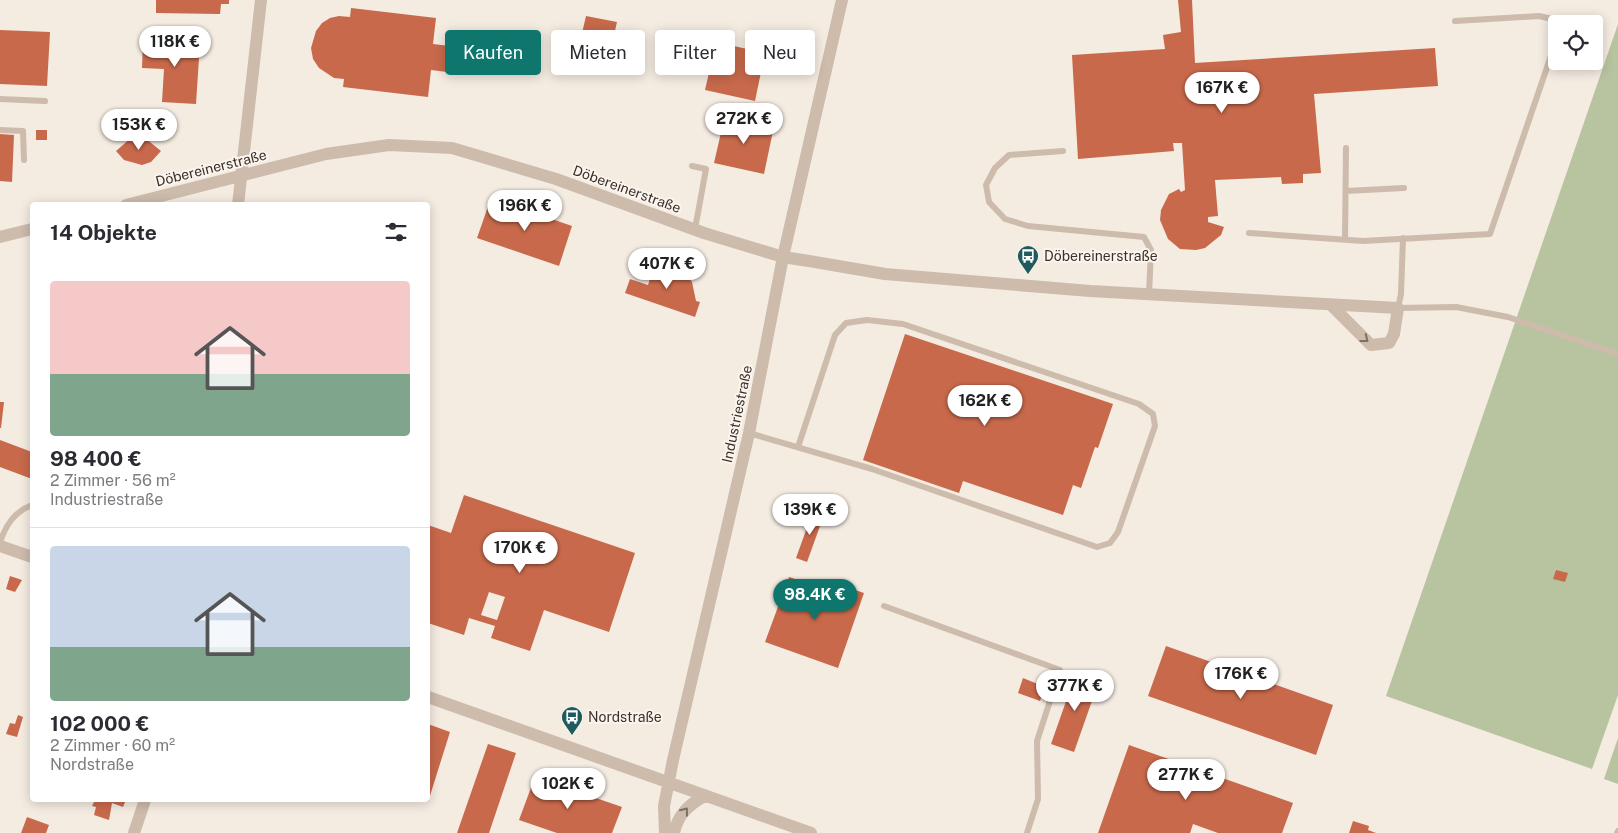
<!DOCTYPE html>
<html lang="de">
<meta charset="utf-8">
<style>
:root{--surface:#fff;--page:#f7f7f7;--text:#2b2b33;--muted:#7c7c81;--line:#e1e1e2;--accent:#0f766e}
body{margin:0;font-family:"Public Sans",sans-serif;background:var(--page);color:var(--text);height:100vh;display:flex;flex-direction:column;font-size:19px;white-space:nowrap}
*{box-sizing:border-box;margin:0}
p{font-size:16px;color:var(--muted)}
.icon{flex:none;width:28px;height:28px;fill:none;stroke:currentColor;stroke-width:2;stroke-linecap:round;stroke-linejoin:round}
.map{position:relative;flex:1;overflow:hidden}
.panel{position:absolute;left:30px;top:202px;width:400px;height:600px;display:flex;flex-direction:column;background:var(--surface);border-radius:5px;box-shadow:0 2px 12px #0003}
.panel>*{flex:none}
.banner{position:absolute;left:445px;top:30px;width:475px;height:45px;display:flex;gap:10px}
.controls{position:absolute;left:1548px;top:15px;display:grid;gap:10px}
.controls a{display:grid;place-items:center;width:55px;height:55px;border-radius:5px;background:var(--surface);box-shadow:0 2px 12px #0003;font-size:25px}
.price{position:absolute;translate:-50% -42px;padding:0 11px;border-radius:18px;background:#fff;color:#222;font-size:16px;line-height:32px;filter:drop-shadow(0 1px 2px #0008)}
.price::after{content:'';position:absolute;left:50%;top:30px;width:15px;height:11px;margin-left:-8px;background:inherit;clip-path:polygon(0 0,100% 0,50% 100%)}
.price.on{background:var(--accent);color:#fff}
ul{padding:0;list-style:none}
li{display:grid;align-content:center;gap:10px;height:265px;padding:0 20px}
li+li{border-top:1px solid var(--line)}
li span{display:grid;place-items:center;height:155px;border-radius:5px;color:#555}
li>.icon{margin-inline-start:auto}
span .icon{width:90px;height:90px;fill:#fffc;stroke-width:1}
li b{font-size:21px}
h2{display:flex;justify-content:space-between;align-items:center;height:60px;padding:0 20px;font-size:21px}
.chip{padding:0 18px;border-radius:5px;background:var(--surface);box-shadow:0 2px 12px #0003;font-size:18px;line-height:45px}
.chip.on{background:var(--accent);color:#fff}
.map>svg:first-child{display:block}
</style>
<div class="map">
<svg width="1618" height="833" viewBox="0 0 1618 833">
<rect width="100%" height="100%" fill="#f4ebe1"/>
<path fill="#b8c4a0" d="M1618,24V695L1592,769L1386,696Z
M1618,738V784L1604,779Z"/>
<path fill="#c8694b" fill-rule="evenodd" d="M156,0H229V4H221L220,14L156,13Z
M1178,0H1192L1195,63L1435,48L1438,86L1314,94L1321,173L1303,174V183L1282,184L1281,177L1215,180L1218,216L1208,217V222L1224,227L1221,235L1205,248L1196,250L1180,249L1168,239L1160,220L1161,210L1169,194L1179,189L1181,192L1185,190L1182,143H1173L1174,151L1078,159L1072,55L1165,49L1163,35L1181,32Z
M351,8L436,18L433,44L450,46L447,72L431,70L428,97L343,87L344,79L334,78L319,68L313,59L311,48L316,31L322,23L330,18L339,16L350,17Z
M586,16L617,22L610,53L579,46Z
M0,30L50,32L47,86L0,84Z
M143,40L200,43L196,104L162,102L164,69L142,68Z
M716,42L765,53L755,101L705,90Z
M725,115L774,126L764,174L714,163Z
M36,130H47V140H36Z
M0,134L14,135L12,182L0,181Z
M132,137L145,138L161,151L151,162L142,165L124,160L116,151Z
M491,198L572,226L559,266L477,238Z
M656,260L684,272L692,282L696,301L700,302L695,317L625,293L630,279L648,285Z
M905,334L1113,404L1098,448L1095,447L1081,488L1073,485L1063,515L963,481L959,493L863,460Z
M0,402H4L1,428H0Z
M0,440L32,452V479L0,467Z
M464,495L635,553L609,632L544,610L530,651L491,638L495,626L469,618L464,635L428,623V525L451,533ZM489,592L505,597L497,620L481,615Z
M813,511L824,515L807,562L796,558Z
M1556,570L1568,573L1565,582L1553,579Z
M10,576L22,580L15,592L6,589Z
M789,577L838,593L840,585L864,593L838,668L765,642Z
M1166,646L1333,705L1316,755L1148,696Z
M1076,673L1099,681L1074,752L1051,744Z
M1023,678L1045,687L1040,701L1018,693Z
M18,715L23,717L17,737L6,734L10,723L15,724Z
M428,724L450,732L428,802Z
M488,744L516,753L489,833H457Z
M1129,745L1293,803L1282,833H1218L1193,824L1190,833H1098Z
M535,777L622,807L612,833H557L519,820Z
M95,800H126L123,807L112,803L109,820L94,815L96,807L92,806Z
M27,817L49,825L46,833H21Z
M1353,821L1369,826L1368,830L1376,833H1349Z"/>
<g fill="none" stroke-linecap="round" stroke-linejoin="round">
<path stroke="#cdbbac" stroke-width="6" d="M1455,21L1539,16L1552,19L1556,26
M0,99L45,101
M0,130L23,131L24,160
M1063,151L1009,155L995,168L986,185L989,202L1005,219L1028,226L1144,237L1151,250L1149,294
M692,166L706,169L695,229
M1346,191L1404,188
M1249,233L1363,241L1490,234L1555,44L1556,32
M1403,238L1401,294L1398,308L1456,307L1508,317L1618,354
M1345,239L1346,148
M749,433L872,469L1097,547L1110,543L1118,532L1155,426L1153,414L1139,404L903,324L867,320L846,323L835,335L798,447
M0,542C6,525 14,512 32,505
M884,606L1060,670L1037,741L1038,799L1027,833
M1617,833L1618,831"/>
<path stroke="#cdbbac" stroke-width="12" d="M126,205L326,154L389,145L452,148L556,179L704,233L783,257L809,261L885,274L1090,291L1398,308L1394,334L1389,343L1371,345L1331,305
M238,205L261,0
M0,237L32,229
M0,546L32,557
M428,697L811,833
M134,833L145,800
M665,833L664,806L673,760L749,433L783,257L842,0
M674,833C678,814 689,805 704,796"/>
</g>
<defs><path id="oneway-chevron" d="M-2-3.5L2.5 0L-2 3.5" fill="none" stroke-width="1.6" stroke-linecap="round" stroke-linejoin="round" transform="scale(1.25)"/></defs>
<g stroke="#7d6f65">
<use href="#oneway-chevron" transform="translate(1365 339) rotate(38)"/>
<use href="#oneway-chevron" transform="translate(685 811) rotate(-52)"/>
</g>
<defs>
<g id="bus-pin" transform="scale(1.125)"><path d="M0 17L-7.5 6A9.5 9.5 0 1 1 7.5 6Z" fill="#1f5a5e" stroke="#fbf5ee"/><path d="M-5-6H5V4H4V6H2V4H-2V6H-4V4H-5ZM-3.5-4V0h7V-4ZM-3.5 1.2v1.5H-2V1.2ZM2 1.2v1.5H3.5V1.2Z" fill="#fff"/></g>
</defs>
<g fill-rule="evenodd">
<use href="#bus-pin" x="1028" y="256"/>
<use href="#bus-pin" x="572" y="717"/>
</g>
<g text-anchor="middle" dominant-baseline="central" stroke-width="4" stroke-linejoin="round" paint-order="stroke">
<g font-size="14" fill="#3b302b" stroke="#fbf5ee">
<text transform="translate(211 168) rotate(-14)">Döbereinerstraße</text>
<text transform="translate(627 189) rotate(20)">Döbereinerstraße</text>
<text transform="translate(737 414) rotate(-78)">Industriestraße</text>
</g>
<g font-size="14" fill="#3b302b" stroke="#fbf5ee" text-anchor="start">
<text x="1044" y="256">Döbereinerstraße</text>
<text x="588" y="717">Nordstraße</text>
</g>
</g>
</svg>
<div class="controls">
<a><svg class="icon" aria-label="locate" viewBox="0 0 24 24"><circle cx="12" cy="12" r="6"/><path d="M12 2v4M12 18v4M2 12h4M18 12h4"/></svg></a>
</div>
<b class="price" style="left:175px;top:68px">118K €</b>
<b class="price" style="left:1222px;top:114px">167K €</b>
<b class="price" style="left:744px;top:145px">272K €</b>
<b class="price" style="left:139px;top:151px">153K €</b>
<b class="price" style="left:525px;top:232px">196K €</b>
<b class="price" style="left:667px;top:290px">407K €</b>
<b class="price" style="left:985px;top:427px">162K €</b>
<b class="price" style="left:810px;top:536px">139K €</b>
<b class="price" style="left:520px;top:574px">170K €</b>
<b class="price on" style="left:815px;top:621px">98.4K €</b>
<b class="price" style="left:1241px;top:700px">176K €</b>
<b class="price" style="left:1075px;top:712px">377K €</b>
<b class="price" style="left:1186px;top:801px">277K €</b>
<b class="price" style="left:568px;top:810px">102K €</b>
<div class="banner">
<a class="chip on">Kaufen</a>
<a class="chip">Mieten</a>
<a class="chip">Filter</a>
<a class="chip">Neu</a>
</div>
<section class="panel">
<h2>14 Objekte<svg class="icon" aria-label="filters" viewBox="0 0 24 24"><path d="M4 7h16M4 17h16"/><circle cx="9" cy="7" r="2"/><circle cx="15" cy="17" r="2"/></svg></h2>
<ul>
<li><span style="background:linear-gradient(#f6c9c9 60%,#7fa58c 0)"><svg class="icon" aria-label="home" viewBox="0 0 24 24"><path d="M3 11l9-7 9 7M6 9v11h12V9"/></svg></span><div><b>98 400 €</b><p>2 Zimmer · 56 m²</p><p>Industriestraße</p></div></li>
<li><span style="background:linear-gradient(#c9d6e8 65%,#7fa58c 0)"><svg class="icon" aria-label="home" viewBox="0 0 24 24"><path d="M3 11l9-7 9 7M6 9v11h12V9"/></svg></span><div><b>102 000 €</b><p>2 Zimmer · 60 m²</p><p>Nordstraße</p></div></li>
</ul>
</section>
</div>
